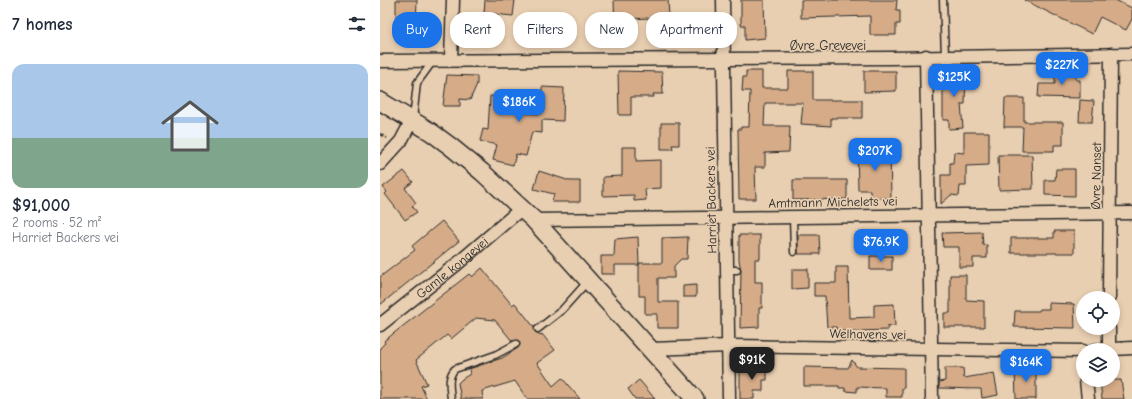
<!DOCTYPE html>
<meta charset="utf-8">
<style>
:root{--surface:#fff;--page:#f2f2f3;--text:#1f2937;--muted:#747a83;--line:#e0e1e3;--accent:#1a73e8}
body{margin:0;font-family:"Comic Neue",sans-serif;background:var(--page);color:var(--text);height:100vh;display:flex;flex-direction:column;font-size:15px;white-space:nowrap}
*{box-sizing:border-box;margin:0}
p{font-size:13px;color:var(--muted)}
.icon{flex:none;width:22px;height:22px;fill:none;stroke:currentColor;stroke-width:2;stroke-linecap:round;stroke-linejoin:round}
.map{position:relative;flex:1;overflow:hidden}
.details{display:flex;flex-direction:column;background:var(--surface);width:380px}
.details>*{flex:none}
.guide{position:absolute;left:12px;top:12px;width:380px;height:36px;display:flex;gap:8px}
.fabs{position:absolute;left:696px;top:291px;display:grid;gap:8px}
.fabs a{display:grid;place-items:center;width:44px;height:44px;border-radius:50%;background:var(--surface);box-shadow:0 2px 6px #0003;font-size:20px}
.price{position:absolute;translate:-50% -34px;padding:0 9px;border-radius:8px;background:var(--accent);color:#fff;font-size:13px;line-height:26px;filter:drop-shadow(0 1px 2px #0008)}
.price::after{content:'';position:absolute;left:50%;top:24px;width:12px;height:9px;margin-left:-6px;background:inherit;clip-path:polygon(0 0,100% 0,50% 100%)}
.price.active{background:#222;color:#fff}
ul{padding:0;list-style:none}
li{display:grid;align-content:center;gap:8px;height:212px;padding:0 12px}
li+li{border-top:1px solid var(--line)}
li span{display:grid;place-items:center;height:124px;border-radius:12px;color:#555}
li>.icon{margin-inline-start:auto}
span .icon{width:72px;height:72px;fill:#fffc;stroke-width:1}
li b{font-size:17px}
h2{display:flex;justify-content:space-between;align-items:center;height:48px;padding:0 12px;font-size:17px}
.tag{padding:0 14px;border-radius:16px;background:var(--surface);box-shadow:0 2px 6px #0003;font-size:14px;line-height:36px}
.tag.active{background:var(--accent);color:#fff}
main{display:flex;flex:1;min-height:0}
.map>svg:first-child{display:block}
</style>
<main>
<section class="details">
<h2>7 homes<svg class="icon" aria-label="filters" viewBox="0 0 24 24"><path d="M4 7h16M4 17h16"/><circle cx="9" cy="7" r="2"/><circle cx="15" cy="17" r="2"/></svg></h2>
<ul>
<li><span style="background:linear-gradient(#a9c7e8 60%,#7fa58c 0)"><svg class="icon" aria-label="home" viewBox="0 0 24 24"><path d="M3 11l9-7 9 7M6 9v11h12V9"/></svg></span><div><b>$91,000</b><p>2 rooms · 52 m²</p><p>Harriet Backers vei</p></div></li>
</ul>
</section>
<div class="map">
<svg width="752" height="399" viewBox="0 0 752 399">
<rect width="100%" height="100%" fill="#e9cfb1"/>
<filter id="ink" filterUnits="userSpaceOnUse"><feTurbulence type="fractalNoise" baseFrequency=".025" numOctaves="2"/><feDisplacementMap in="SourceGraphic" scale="8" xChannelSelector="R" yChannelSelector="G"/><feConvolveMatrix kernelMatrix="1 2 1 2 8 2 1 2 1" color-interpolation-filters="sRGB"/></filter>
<g filter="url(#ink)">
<path fill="#d6ac88" stroke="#2b2b2b" d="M16,0H37L36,24H31L25,29H20L16,25Z
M105,0H135L133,16L104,13Z
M234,0H288L289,17L250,19V29L235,30Z
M361,0H384L385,38L365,40V25H361Z
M421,0H517L516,10H520V24H516V35H490V16L421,18Z
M644,0H735L752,8V19L746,30L720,17L712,34Z
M675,69L696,70V80H700V98L658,97L659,84H675Z
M567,70H586L585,104H581L583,128L569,129V120H563V83H567Z
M238,71L282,72L283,94H273L274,97H251V115H239Z
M366,71H382V88H408V71H433V100H482V118H451V126L421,124L423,103H385L384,126H410L409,152L385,153V167H375L376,199H359L358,129H361V127H369L370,91H362L363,77H366Z
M484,71H516V91L484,92Z
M67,75L97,76V84L90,100L80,99V106H63Z
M162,87L184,88L183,121L162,120V133L152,132L146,156L136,154L133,165L113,160L117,145L100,141L103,129L108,130L110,96L138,97V113L161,114Z
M625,98H644V122H683V145H674V151H642L643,127H624Z
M700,100L714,101L712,122H699Z
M281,123H299V145H292L293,149H281Z
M584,132H609V165L586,166V186H580L579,196L571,195L561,204V175H570V163H573L574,152L584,153Z
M242,147H256V161L281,160V188L265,189L266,200L254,201V195L223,196V177L242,176Z
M477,148L510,150L511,198H490V190H478Z
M618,155H652L653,189L619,190Z
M676,169H695V196L665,195V180H675Z
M24,171L33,182L25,188L36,203L32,206L37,212L25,220L5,194L7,192L3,187Z
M159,171L190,181H200V202H172L174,194L154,189Z
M413,180H467V199L413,200Z
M62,221L79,241L0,305V277L35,250L32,246Z
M674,231H694V253H631V238H674Z
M602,232L603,245H607V258H593V267H579V247H563L562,233Z
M359,235H380V259H375V282H382V308H379V327L360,328L361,270L359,260Z
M418,235H439L440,254H418Z
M258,237L259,265H235V274H221V256H234L235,239Z
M308,237L307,259H301L294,266V278H278V302H298V328H277V314H265V296H259V263H282V238Z
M490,256H512V270H490Z
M456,267H468L469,318L494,317V305L514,304L515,326L507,327L508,330L477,331H457L456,327H447L445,296H434V283H456Z
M102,268L132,305L135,303L154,327L155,332L161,335L162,334L175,350L157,363L173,386L182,378L200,399H147L135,381L102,391L103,399H81L78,383L82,379L90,374L89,369L122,358L138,348L140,345L138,340L132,341L115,320L96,318L71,339L67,335L36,360L47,384L41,386L47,399H0V348L5,343L4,341L89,274L92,277Z
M412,269H428V288L412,289Z
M570,275H586V300L604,301V327H564V313H570Z
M316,285V297H303V286Z
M669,303L694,304L695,328L634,327L635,311H659L660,309H669Z
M472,360L477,367L524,368V388H522V397H506V388L477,387V392L465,391V388H459V386H424V367L468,368Z
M360,367H387V380H383V391H374V399H360Z
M565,368H583L584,378L614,373L618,395L602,398L601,389L559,388V382L565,381Z
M635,368H656V399H636Z
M259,380L261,382L275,399H255L248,389Z
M720,380H741L744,399H722Z"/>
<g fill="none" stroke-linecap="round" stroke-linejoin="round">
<g stroke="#2b2b2b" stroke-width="9">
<path id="lane" d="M563,0L565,56
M33,119L37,83L53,61
M413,217L414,252
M347,270H357
M158,329L182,310L208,281
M71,399C70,388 67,377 75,369L115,355L136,344"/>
</g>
<g stroke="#2b2b2b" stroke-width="15">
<g id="street">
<path d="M343,0L349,399"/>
<path d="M546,56L552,399"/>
<path d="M71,60L73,0"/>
<path d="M0,61L511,58L752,54"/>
<path d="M0,164L21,141L32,120"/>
<path d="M154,220L752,213"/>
<path d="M729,298L731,54"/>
<path id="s1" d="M0,325L77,264L141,209"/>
<path d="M729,328V348"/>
<path d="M272,349L349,346L703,351"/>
<path d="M715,350L752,348"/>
<path d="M706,380L708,399"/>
</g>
</g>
<g stroke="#2b2b2b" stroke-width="20">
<path id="secondary" d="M0,101L51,132L70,146L102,172L154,220L315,399"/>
</g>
<path stroke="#2b2b2b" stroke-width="2.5" stroke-dasharray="4 3" stroke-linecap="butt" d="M0,134L7,138"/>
<use href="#lane" stroke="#e9cfb1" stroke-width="6"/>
<use href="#street" stroke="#e9cfb1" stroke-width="12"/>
<use href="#secondary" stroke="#e9cfb1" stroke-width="17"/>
</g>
</g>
<g text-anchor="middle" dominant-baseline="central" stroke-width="3.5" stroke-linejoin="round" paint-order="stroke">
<g font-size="13" fill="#2b2b2b" stroke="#e9cfb1">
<text x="448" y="45">Øvre Grevevei</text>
<text transform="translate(716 176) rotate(-89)">Øvre Nanset</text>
<text transform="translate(331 200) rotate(-91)">Harriet Backers vei</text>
<text transform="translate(453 202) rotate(-1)">Amtmann Michelets vei</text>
<text stroke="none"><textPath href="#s1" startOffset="92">Gamle kongevei</textPath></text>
<text transform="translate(488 334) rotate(1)">Welhavens vei</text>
</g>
</g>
</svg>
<div class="fabs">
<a><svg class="icon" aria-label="locate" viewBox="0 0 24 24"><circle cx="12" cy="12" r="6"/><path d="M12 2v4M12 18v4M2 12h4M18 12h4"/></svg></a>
<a><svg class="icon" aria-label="layers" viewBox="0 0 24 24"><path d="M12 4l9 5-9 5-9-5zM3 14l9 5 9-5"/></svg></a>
</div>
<b class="price" style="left:682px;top:86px">$227K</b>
<b class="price" style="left:574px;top:98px">$125K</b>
<b class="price" style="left:139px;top:123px">$186K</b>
<b class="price" style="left:495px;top:172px">$207K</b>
<b class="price" style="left:501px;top:263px">$76.9K</b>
<b class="price active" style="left:372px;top:381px">$91K</b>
<b class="price" style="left:646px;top:383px">$164K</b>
<div class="guide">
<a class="tag active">Buy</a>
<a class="tag">Rent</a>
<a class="tag">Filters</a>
<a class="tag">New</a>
<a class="tag">Apartment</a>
</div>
</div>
</main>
